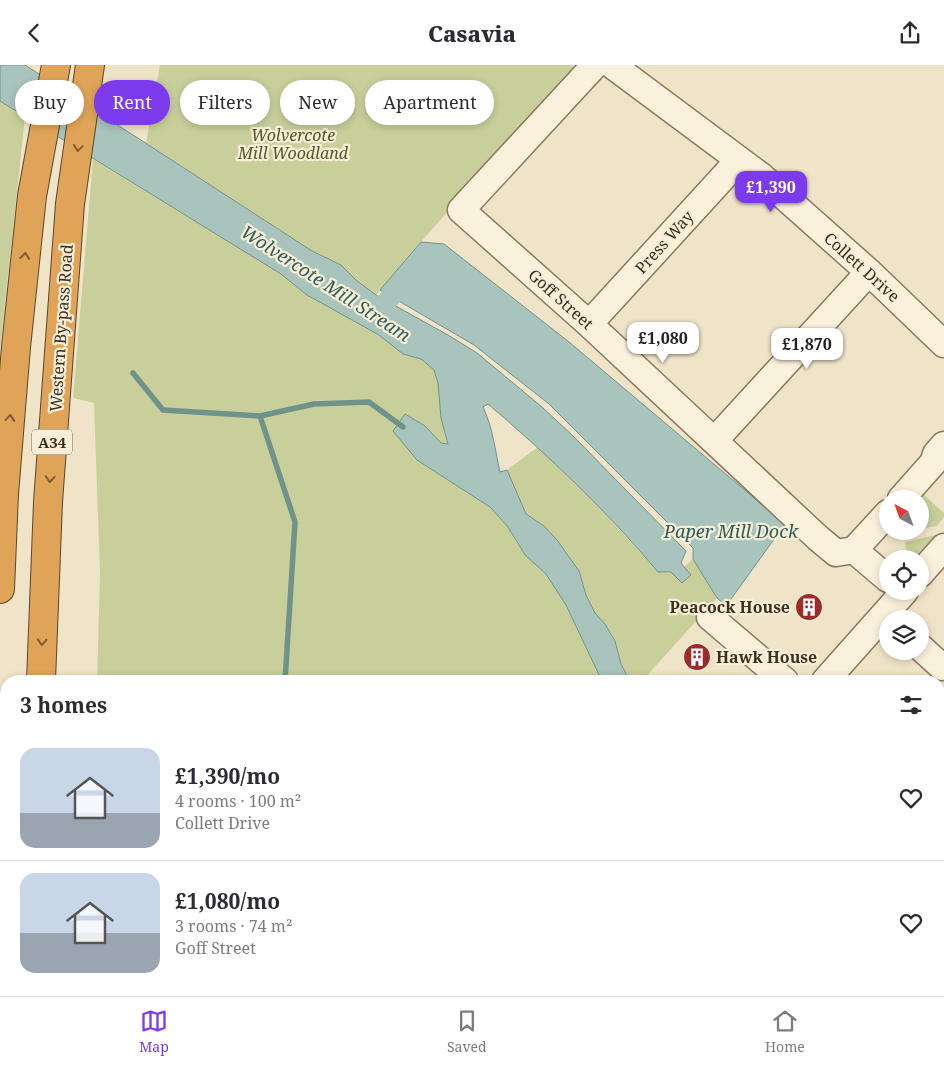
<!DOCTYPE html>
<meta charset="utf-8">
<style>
:root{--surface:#fff;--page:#f2f2f3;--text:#2b2b33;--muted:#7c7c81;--line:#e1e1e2;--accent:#7c3aed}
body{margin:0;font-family:"Noto Serif",serif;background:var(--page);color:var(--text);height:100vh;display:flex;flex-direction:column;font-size:19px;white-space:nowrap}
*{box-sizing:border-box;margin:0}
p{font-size:16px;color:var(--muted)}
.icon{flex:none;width:28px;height:28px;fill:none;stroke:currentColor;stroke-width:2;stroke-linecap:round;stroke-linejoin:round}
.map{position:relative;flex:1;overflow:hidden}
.sheet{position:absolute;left:0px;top:610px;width:945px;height:321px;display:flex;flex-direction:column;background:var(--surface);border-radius:20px 20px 0 0;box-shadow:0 2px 8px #0003}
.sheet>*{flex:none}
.top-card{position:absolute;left:15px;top:15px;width:500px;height:45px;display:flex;gap:10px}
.needle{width:32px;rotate:319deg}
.tools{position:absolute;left:879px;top:425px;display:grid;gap:10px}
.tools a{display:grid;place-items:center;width:50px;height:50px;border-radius:50%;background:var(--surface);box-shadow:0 2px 8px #0003;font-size:25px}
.price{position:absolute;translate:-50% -42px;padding:0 11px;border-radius:10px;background:#fff;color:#222;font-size:16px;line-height:32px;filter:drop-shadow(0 1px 2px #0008)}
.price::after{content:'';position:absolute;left:50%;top:30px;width:15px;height:11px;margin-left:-8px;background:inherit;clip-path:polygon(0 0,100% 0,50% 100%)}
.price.on{background:var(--accent);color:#fff}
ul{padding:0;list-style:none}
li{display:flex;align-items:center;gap:15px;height:125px;padding:0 20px}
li+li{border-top:1px solid var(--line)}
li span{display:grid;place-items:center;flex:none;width:140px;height:100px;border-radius:15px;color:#555}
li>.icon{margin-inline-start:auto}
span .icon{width:60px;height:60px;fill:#fffc;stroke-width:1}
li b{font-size:21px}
h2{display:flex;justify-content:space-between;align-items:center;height:60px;padding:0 20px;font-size:21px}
.pill{padding:0 18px;border-radius:22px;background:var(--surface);box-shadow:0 2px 8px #0003;font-size:18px;line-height:45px}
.pill.on{background:var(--accent);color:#fff}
header{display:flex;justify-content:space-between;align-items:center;height:65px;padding:0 20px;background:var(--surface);font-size:22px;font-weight:800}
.menu{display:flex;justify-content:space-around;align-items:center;height:70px;border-top:1px solid var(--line);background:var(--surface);font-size:14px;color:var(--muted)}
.menu a{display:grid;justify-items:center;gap:2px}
.menu .on{color:var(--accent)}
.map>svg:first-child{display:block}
</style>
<header><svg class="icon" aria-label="back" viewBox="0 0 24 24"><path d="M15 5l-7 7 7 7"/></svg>Casavia<svg class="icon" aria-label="share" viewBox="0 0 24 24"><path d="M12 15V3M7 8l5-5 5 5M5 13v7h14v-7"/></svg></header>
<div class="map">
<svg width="944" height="931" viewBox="0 0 944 931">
<rect width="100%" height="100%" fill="#f0e4c8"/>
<path fill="#c9cf9b" d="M160,0H571L575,2L412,187L376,230L357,216L341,200L312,186L146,78Z
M0,36L25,52L0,285Z
M93,94L281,209L307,230L379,270L403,289L421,294L434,305L438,318L441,353L448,379H441L425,361L417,357V395L490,442L508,462L525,490L546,509L566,540L602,616H97L100,508L94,338L73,333Z
M538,382L600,443L658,507L691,510L684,502L693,494L717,533L642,616H630L621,599L615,576L605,559L595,548L586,530L579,506L557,475L544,461L526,449L507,405Z
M924,430L944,448V452L937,461L924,463L920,437Z
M936,470V473L917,494H908L905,477Z
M939,887L944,893V931H877L871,925H939Z
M98,925H826L831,931H98Z"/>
<path fill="#a9c4bc" stroke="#6f938a" d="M0,0H25L312,186L341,200L357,216L376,230L448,270L477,288L542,342L572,370L686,486L681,498L691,510L682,518L671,507H658C607,446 549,391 488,339L483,342C493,363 495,385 500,407L507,405L526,449L544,461L557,475L579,506L586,530L595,548L605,559L615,576L621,599L630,616H602L566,540L546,509L525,490L508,462L490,442L417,395L393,366L405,349L425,361L441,378L448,379L441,353L438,318L434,305L421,294L403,289L379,270L307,230L281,209L0,36Z
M421,177L444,179L569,277L785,459L726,541L717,533L693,494V483L549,339L474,280L380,225Z
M939,837L944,845V893L939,887Z
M826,925H871L877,931H831Z"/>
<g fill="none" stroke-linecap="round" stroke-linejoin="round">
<path stroke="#6f938a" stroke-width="5.5" d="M133,308L163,345L260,351L314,339L369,337L403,362
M260,351L295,457L285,616
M374,925L378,931"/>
<path stroke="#a9c4bc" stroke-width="20" d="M376,248L391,232"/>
<g stroke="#8d765c" stroke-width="29">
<path id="minor" d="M595,0L461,145L589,259L818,473L836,488L854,485
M612,0L761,111L869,207L944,279
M589,259L739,95
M715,375L869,207
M901,434L933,398L936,389L944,380
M854,485L888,448
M854,485L888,514
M920,509L944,482
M710,552L785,616
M920,582L942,602
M825,616L905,526
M939,702L944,710"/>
</g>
<g stroke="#5b4430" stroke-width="30">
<path id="highway" d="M0,524L4,429L16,282L32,131L56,0
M41,616L48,437L70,139L90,0
M0,879L3,931
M43,925V931"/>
</g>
<use href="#minor" stroke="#faf1dc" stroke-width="26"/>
<use href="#highway" stroke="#e0a458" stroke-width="28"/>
</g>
<defs><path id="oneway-chevron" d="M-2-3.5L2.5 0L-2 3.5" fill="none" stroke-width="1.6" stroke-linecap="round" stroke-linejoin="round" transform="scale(1.25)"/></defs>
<g stroke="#7e5d36">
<use href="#oneway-chevron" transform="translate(78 83) rotate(98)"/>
<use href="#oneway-chevron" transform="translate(25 191) rotate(-84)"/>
<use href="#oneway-chevron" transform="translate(10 353) rotate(-85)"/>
<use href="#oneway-chevron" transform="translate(50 414) rotate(94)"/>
<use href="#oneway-chevron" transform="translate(42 577) rotate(93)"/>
</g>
<defs>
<g id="building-disc" transform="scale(1.4375)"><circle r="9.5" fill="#9e2a2b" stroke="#f7eed8"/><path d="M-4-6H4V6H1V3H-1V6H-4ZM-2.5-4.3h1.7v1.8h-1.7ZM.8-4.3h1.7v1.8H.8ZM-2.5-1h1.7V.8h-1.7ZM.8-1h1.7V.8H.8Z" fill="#fff"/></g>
</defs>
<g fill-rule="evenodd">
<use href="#building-disc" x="809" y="542"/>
<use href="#building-disc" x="697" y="592"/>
</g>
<g text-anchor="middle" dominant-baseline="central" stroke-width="4.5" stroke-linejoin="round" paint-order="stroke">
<rect fill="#f7eed8" stroke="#756857" stroke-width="1" x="32" y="364.5" width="40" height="25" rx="4"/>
<g font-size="15" font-weight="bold" fill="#3d2e20">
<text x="52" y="377">A34</text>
</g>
<g font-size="16" font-style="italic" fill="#4d5a26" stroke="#f7eed8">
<text x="293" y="70">Wolvercote<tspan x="293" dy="18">Mill Woodland</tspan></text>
</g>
<g font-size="16" fill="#3d2e20" stroke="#f7eed8">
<text transform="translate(664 177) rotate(-48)">Press Way</text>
<text transform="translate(862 202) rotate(42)">Collett Drive</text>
<text transform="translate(561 234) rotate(42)">Goff Street</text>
<text transform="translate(61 263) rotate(-86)">Western By-pass Road</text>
</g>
<g font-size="16" font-weight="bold" fill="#3d2e20" stroke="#f7eed8" text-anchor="end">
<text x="790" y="542">Peacock House</text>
<text x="716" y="592" text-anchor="start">Hawk House</text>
</g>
<g font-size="18" font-style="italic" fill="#2f5d5a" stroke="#f7eed8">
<text transform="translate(326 218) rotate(33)">Wolvercote Mill Stream</text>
<text x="731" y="466">Paper Mill Dock</text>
</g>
</g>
</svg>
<div class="tools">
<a><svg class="needle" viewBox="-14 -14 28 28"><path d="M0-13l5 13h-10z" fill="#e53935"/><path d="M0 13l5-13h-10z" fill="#7c7c81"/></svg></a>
<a><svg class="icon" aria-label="locate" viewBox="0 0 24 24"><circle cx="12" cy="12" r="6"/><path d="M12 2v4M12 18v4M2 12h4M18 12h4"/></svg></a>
<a><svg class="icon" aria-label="layers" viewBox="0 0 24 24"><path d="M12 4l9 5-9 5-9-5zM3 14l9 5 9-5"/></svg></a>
</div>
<b class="price on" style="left:771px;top:148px">£1,390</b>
<b class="price" style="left:663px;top:299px">£1,080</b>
<b class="price" style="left:807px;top:305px">£1,870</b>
<div class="top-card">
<a class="pill">Buy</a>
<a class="pill on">Rent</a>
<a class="pill">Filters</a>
<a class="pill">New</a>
<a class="pill">Apartment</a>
</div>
<section class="sheet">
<h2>3 homes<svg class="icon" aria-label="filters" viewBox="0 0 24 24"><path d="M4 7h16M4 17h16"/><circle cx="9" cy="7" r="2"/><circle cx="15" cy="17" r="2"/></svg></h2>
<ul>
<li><span style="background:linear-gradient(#c9d6e8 65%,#9aa5b1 0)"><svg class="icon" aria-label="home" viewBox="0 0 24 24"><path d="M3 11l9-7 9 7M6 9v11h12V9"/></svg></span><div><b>£1,390/mo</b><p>4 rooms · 100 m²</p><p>Collett Drive</p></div><svg class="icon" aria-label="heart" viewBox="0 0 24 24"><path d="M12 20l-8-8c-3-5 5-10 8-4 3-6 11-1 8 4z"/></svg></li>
<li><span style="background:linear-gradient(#c9d6e8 60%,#9aa5b1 0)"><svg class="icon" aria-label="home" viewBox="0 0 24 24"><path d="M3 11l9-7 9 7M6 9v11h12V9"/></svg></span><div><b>£1,080/mo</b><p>3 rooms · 74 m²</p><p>Goff Street</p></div><svg class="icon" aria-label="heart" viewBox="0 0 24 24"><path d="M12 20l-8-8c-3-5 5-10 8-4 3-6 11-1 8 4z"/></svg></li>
</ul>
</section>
</div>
<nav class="menu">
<a class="on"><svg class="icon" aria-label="map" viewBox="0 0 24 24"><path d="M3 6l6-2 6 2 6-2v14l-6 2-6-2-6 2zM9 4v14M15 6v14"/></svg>Map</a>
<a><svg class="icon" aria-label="saved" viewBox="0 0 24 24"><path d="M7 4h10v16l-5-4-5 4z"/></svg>Saved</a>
<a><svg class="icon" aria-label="home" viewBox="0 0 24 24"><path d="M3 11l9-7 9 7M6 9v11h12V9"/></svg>Home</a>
</nav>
